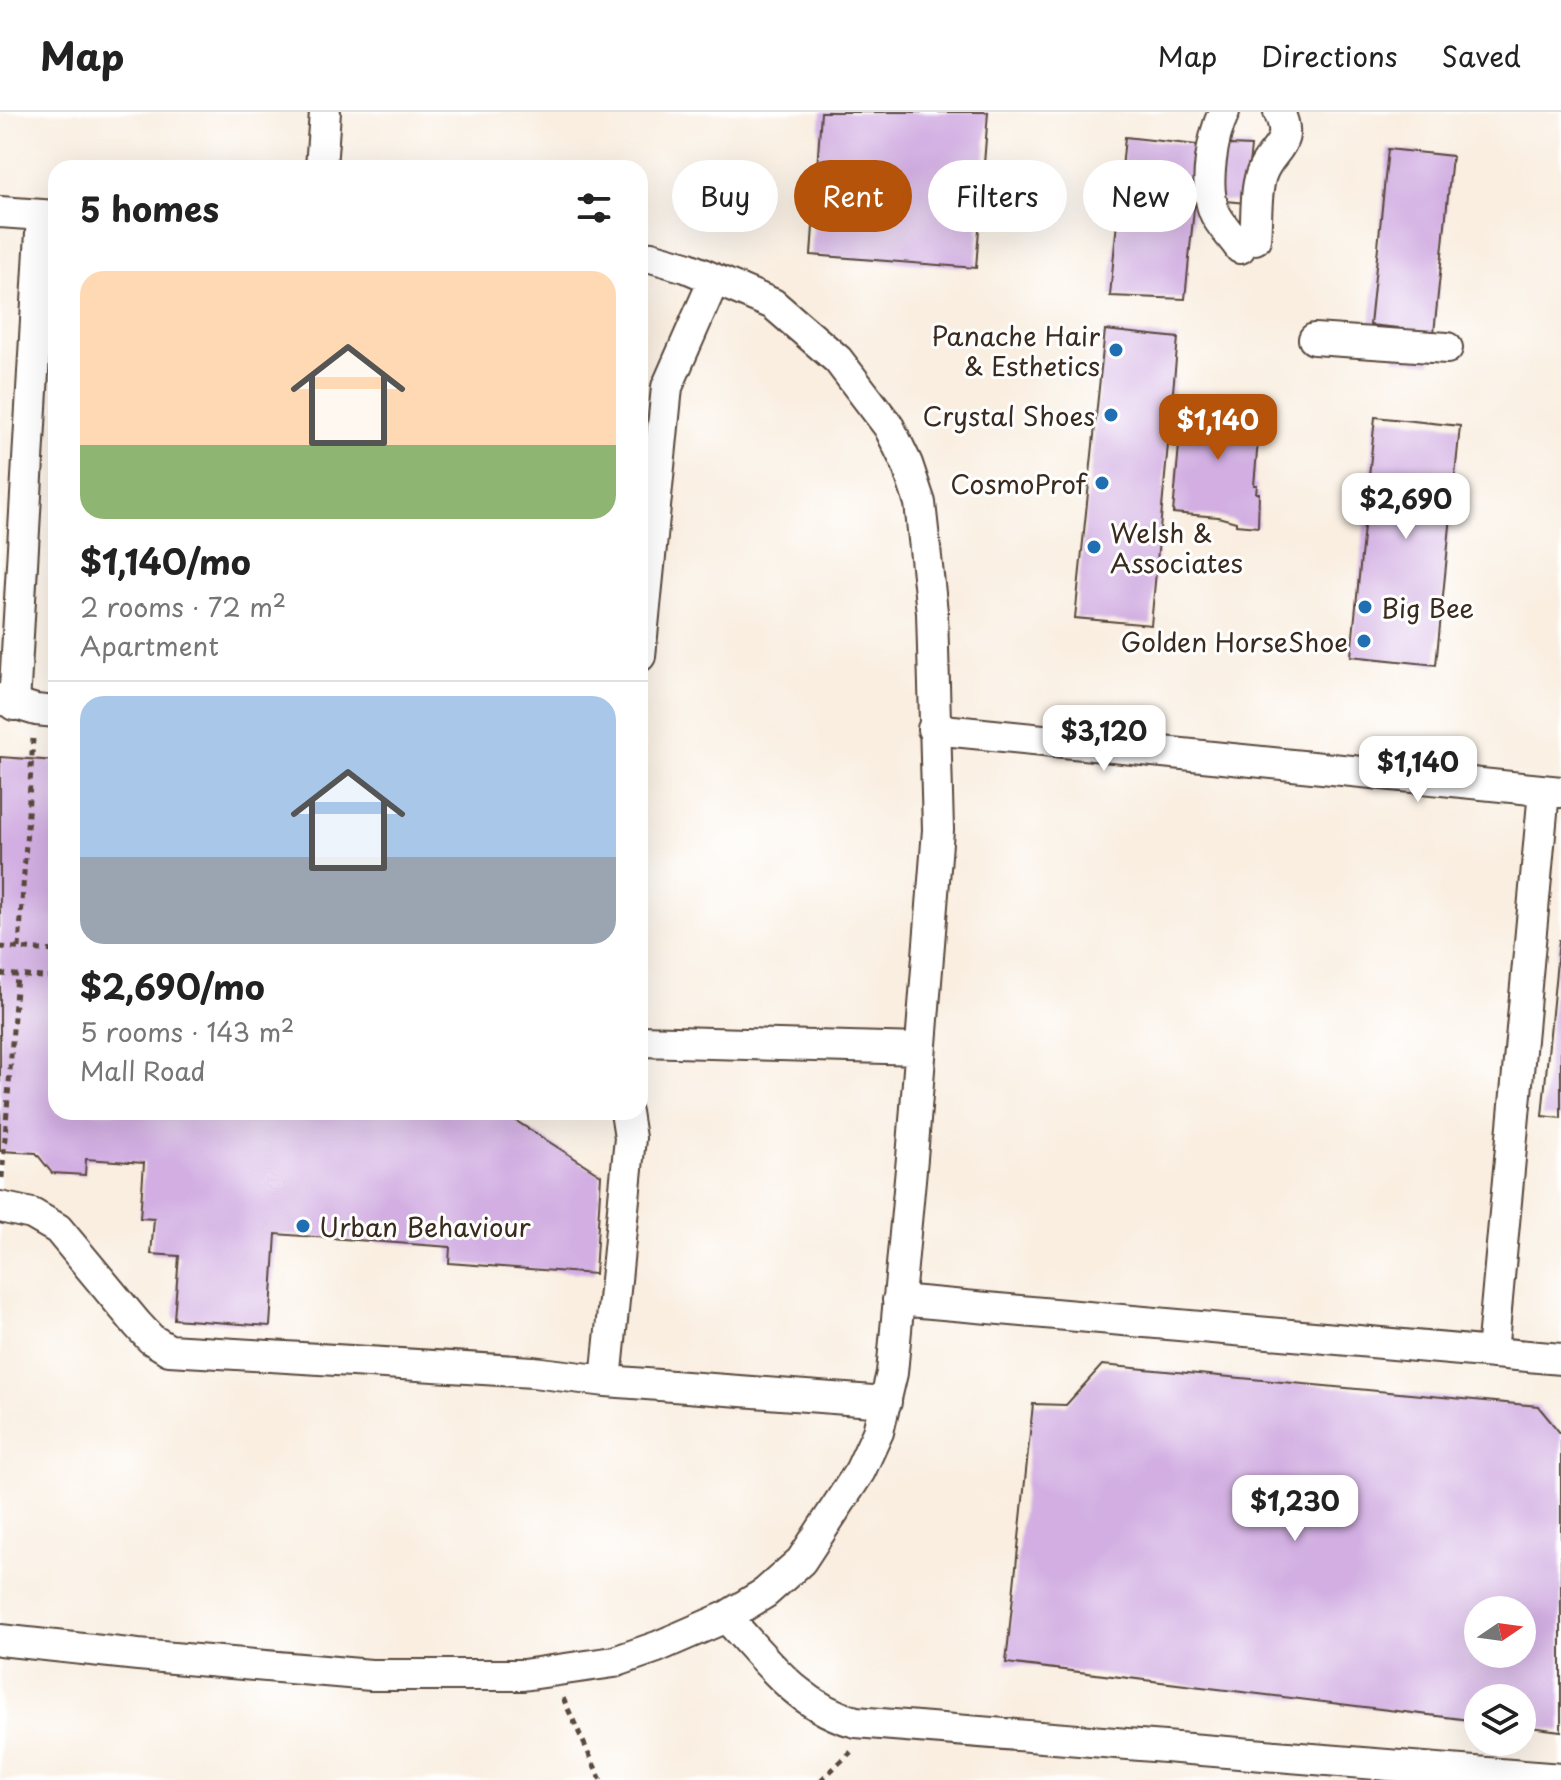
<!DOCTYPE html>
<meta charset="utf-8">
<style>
:root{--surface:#fff;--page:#f6f6f6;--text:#222;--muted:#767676;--line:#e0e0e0;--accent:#b45309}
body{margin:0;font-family:"Playpen Sans",sans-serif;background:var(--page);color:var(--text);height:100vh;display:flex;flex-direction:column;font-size:30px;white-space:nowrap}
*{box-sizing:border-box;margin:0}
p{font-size:26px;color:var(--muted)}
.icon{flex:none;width:44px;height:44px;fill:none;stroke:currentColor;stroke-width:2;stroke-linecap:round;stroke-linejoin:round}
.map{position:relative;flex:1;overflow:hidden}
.sheet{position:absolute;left:48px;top:48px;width:600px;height:960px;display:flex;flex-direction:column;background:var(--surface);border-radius:24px;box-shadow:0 8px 32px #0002}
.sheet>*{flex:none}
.banner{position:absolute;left:672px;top:48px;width:760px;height:72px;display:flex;gap:16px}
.needle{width:52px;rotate:77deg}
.tools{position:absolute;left:1464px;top:1484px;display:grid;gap:16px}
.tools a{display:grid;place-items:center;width:72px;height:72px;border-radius:50%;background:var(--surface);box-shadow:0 8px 32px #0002;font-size:40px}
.price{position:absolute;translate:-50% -68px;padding:0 18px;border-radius:16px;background:#fff;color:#222;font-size:26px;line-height:52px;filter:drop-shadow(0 2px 4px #0008)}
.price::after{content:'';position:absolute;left:50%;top:48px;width:24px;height:18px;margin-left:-12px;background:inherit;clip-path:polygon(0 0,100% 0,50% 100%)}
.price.current{background:var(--accent);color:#fff}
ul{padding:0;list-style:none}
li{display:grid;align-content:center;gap:16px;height:424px;padding:0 32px}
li+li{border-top:2px solid var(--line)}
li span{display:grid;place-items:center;height:248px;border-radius:24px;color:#555}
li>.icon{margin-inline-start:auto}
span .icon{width:144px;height:144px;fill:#fffc;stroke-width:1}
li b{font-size:34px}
h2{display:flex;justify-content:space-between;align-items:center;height:96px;padding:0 32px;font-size:34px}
.chip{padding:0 28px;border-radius:36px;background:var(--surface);box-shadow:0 8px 32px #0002;font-size:28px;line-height:72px}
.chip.current{background:var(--accent);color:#fff}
header{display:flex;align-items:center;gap:48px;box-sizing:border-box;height:112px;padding:0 40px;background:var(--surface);border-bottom:2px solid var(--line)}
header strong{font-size:38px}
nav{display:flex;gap:44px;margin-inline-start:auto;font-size:28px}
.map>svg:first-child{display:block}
</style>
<header>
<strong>Map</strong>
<nav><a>Map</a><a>Directions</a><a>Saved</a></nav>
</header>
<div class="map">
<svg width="1561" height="1668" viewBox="0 0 1561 1668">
<rect width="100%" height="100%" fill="#fff"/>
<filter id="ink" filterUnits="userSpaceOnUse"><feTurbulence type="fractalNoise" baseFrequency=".0125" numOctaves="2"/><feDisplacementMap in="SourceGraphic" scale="16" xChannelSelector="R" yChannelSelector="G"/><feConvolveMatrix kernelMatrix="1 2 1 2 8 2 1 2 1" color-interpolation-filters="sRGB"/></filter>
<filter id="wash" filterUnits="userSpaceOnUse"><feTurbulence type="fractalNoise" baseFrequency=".006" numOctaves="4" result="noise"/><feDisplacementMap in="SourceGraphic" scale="32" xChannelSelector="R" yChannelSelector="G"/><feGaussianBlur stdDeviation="1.8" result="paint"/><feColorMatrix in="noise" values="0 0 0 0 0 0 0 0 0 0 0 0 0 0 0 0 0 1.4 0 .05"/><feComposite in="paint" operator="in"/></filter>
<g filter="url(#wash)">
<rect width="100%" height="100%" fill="#f9eee0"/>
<g id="blocks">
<path fill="#d2aee2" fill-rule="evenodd" d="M821,0H988L976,156L811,143Z
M1125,25L1224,36L1231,33L1251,34L1245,91L1217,88L1197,66L1185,187L1110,184Z
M1388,37L1452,44L1431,251L1395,247L1398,216L1370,213Z
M1105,218L1178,226L1151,513L1075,506Z
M1183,288L1261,296L1254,373H1257L1256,381H1259L1258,415L1236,413V410L1218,405L1173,401Z
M1375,305L1460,314L1436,553L1351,544Z
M0,645L56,649V1000H502L601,1063L595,1162L449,1151L450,1135L276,1122L270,1214L174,1207L179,1144L151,1142L154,1107L140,1106L144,1051L86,1047L85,1063L52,1061L36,1041L0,1039Z
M1559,828H1561V1006L1542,1004Z
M1102,1253L1538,1294L1561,1322V1619L1522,1614V1586H1478V1609L1006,1551L1033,1292L1066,1293ZM1478,1498H1522V1542H1478Z"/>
</g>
</g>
<g filter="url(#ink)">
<use href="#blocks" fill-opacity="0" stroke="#58473b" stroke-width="2"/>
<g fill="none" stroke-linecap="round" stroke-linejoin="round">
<g stroke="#58473b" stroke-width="34">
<path id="minor" d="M1224,0C1212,25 1204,73 1214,99C1219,112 1232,124 1240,136
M321,56L325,0
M0,100L56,104
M1255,127C1257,107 1255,81 1261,63C1270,36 1295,34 1279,0
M1314,227L1447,236
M640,544L667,275L714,168
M0,587L36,598L56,600
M14,593L42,103
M933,617L1561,680
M640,929L920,937
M0,1095L32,1102L58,1117L137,1212L151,1227L169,1238L533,1260L606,1269L886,1290
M898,1188L1561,1247
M1492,1241L1544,679
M606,1269L630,1026L626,1000
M726,1505C765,1546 799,1596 856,1610L1561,1667
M0,1528L138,1543L371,1563H523L614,1550L657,1535L726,1505L765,1481L801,1449L860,1359L878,1320L892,1261L912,1046L938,718L932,500L920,391L907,352L889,315L838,248L773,192L686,155L651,145L640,144"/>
</g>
<path stroke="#58473b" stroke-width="5" stroke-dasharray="6 6" stroke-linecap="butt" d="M0,835L56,839
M19,836L33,627
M0,862L56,866
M2,1066L17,863
M563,1586L601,1668
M821,1668L851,1640"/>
<use href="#minor" stroke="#fff" stroke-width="30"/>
</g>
</g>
<g fill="#1f6fb2" stroke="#fff" stroke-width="3">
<circle cx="1116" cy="238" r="8"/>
<circle cx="1111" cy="303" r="8"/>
<circle cx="1102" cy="371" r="8"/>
<circle cx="1094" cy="435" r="8"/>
<circle cx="1365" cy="495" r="8"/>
<circle cx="1364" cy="529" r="8"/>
<circle cx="303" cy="1114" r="8"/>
</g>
<g text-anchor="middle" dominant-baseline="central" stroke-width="6" stroke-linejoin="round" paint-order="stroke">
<g font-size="26" fill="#3b2a1e" stroke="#fff" text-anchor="end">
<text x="1100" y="223">Panache Hair<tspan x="1100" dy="30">&amp; Esthetics</tspan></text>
<text x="1095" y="303">Crystal Shoes</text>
<text x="1086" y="371">CosmoProf</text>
<text x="1110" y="420" text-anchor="start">Welsh &amp;<tspan x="1110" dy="30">Associates</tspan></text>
<text x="1381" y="495" text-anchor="start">Big Bee</text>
<text x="1348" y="529">Golden HorseShoe</text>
<text x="319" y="1114" text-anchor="start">Urban Behaviour</text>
</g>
</g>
</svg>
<div class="tools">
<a><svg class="needle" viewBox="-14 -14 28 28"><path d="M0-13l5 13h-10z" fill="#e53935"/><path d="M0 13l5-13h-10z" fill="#767676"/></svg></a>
<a><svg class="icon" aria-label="layers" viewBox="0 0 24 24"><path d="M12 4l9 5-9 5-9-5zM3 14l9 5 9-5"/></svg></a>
</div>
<b class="price current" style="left:1218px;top:350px">$1,140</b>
<b class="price" style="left:1406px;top:429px">$2,690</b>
<b class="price" style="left:1104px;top:661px">$3,120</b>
<b class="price" style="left:1418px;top:692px">$1,140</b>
<b class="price" style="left:1295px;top:1431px">$1,230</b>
<div class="banner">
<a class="chip">Buy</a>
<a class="chip current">Rent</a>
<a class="chip">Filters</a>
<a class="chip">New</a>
</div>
<section class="sheet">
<h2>5 homes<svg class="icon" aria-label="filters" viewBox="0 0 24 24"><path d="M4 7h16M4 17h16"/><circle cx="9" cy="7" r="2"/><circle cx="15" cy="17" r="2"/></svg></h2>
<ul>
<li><span style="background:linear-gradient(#ffd9b3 70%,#8fb573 0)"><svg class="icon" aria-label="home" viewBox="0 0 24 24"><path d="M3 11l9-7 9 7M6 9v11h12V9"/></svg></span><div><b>$1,140/mo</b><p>2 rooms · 72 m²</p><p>Apartment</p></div></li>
<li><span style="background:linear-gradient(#a9c7e8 65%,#9aa5b1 0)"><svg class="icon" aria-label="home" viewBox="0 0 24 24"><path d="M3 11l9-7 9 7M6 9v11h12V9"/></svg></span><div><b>$2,690/mo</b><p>5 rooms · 143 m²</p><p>Mall Road</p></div></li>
</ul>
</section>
</div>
